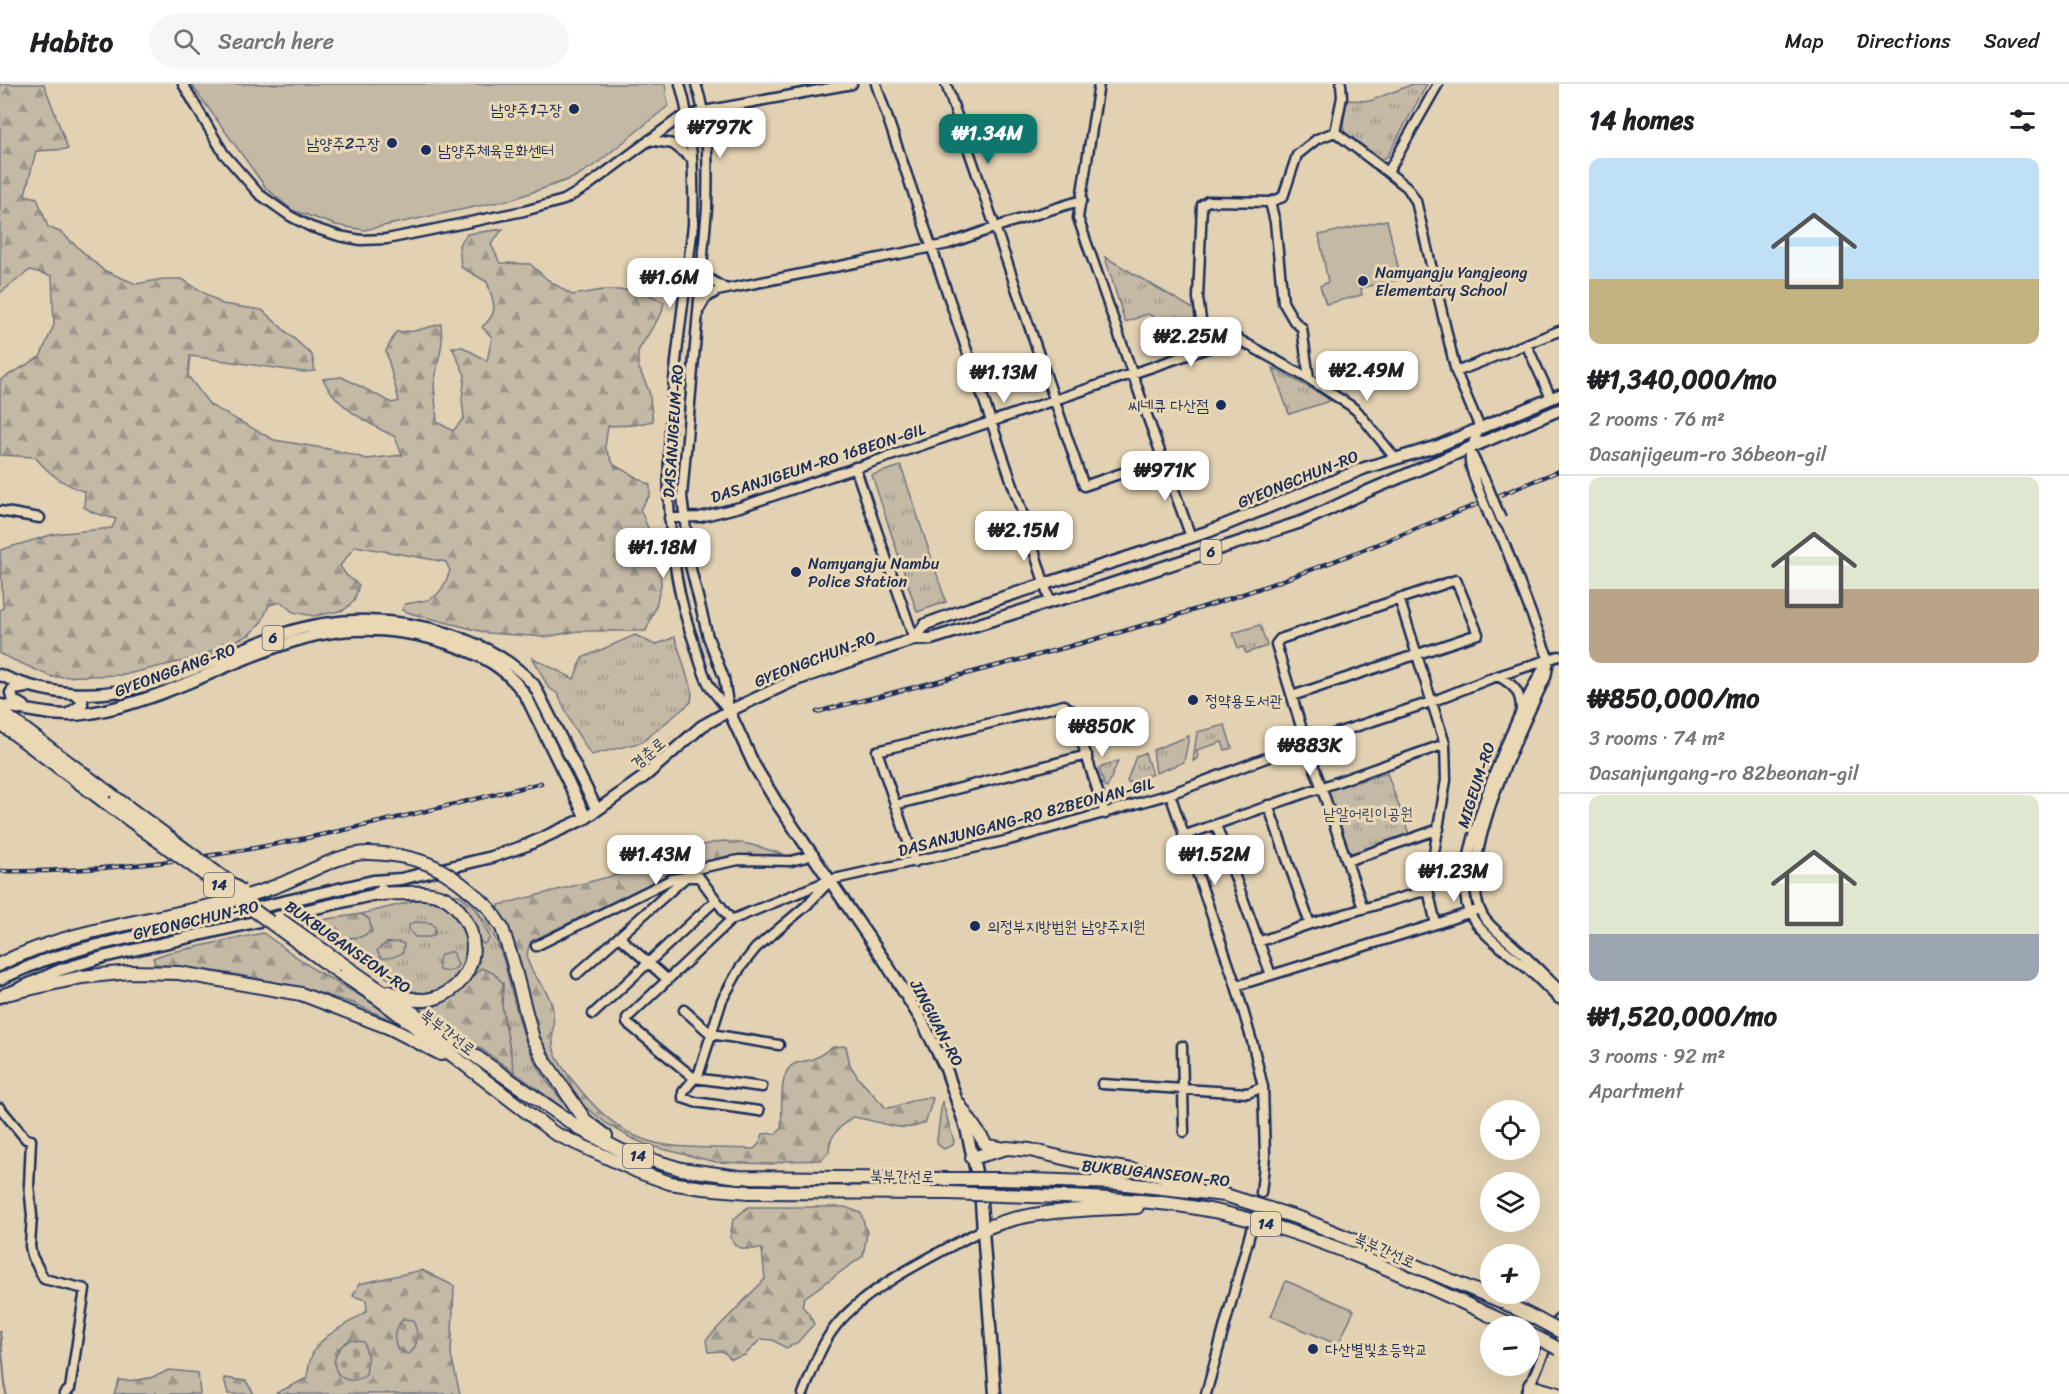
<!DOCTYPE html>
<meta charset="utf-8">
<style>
:root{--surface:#fff;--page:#f6f6f6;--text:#202124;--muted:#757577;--line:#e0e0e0;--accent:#0f766e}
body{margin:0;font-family:Sriracha,"Poor Story",sans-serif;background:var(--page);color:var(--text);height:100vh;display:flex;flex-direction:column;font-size:22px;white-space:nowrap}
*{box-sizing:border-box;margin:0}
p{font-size:20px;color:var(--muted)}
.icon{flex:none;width:33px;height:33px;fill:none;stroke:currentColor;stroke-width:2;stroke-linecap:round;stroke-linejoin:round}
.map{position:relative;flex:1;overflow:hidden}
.drawer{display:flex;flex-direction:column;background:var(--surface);width:510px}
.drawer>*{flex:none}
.controls{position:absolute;left:1480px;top:1016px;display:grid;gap:12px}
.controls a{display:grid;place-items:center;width:60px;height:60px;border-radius:50%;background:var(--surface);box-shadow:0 6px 24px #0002;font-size:30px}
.price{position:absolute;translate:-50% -51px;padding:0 14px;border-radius:12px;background:#fff;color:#222;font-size:20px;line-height:39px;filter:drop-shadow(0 2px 3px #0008)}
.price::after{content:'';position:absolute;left:50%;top:36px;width:18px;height:14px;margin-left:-9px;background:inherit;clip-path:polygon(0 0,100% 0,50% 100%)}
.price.on{background:var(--accent);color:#fff}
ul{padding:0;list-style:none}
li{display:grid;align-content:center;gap:12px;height:318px;padding:0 30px}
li+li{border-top:2px solid var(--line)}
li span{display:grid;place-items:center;height:186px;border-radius:12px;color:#555}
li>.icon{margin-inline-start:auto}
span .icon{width:108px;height:108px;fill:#fffc;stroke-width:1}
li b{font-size:26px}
h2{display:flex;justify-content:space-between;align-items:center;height:72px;padding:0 30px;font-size:26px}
header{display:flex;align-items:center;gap:36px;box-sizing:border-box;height:84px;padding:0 30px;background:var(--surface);border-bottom:2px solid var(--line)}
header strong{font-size:28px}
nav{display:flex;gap:33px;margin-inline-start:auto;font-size:21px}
.search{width:420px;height:54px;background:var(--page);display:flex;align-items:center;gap:15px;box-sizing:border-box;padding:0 21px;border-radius:33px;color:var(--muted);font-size:22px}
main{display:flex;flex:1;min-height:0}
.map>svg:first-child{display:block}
</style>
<header>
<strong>Habito</strong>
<div class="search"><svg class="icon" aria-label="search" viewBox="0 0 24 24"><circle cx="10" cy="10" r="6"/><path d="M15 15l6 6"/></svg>Search here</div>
<nav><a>Map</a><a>Directions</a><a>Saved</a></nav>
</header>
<main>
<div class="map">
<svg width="1559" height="1310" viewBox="0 0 1559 1310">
<defs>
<pattern id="grass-tufts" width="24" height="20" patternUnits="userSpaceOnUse" patternTransform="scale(1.5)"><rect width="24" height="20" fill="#c4b9a5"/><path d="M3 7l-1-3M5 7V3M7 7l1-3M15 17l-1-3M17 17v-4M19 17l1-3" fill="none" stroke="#9e978a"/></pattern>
<pattern id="forest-firs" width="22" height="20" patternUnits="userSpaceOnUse" patternTransform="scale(1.5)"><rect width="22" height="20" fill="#c4b9a5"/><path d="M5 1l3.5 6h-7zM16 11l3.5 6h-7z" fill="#9e978a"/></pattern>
<pattern id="cemetery-stones" width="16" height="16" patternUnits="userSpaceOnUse" patternTransform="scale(1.5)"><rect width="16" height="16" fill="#c4b9a5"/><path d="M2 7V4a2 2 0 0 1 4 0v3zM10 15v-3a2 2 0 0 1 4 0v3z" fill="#9e978a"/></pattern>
</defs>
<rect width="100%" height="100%" fill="#e2d1b2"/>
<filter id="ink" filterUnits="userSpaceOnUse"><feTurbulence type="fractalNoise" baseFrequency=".0167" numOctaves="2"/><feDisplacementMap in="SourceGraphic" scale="12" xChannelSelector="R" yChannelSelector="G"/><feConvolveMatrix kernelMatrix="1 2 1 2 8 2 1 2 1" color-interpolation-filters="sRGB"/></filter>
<g filter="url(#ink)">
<path fill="url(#grass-tufts)" stroke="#707482" stroke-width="1.5" d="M1413,0H1427L1387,73L1381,75L1344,48L1343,40L1347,16L1370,17Z
M1105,173L1195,226L1201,255L1198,260L1185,265L1179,246L1148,230L1125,238Z
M1273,284L1323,311L1330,317L1289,330Z
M901,382L946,518L917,528L872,391Z
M1260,541L1267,562L1246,569L1243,563L1238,564L1233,549Z
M635,551L655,561L675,553L692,608L691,618L642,658L591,671L572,641L558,610L548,603L533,574L574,595L582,574Z
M1225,641L1232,664L1225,666L1222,658L1197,666L1198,674L1193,677L1197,648Z
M1189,652L1184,678L1156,689L1153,666Z
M1145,669L1152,690L1128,699L1127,697L1136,672Z
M1118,677L1107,704L1105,703L1099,684Z
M1387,689L1409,750L1353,769L1347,767L1328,711L1330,706Z
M426,814L442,817L465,837L471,870L453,898L436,907L424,909L411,907L372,885L328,856L361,853L369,835L361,830Z
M476,825C481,832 488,840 492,848C510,882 512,922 526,957C537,988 557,1013 580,1036L514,988L502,922L503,899L474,892L477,878L479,856L484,860L489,852Z"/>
<path fill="url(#forest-firs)" stroke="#707482" stroke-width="1.5" d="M0,0H44L68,65L36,67L25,111L37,114L48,143L62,149L103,186L136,200L163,195H182L222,220L262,226L312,271L315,287L303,288L190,272L188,292L210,321L274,356L335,366L367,375L402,371L395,353C367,338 337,324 323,295L342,293L392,319L399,317L386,267L396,248L414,247L441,240L442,259L434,300L437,338L453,347L464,334L462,315L465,291L452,263H463L487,277L492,253L482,243C500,228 494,219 487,198L461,183L459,161L467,150L503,145L491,160L500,179L530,180L548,196L572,211L603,206H640L664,218L662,228L638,267V282L649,307L653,337L634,341L608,342L605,363L614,381L650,401V411L640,425L648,444L646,464L660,486L661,501L656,522L646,547H578L546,553L488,549L413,530L402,526L405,520C434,516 440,515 450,487L446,478L355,462L340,482L346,491L359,501L354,517L344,526L314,532L293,528L281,518L269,521L262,537L249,551L196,574L123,591L52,593L0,570V526L3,524L0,466L54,450L112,444L116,435L94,429L84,423L85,408C62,399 51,392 35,373L0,371V296L40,273L54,241L52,192L30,186L0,209Z
M723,757L748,760L784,770L727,772L688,782L531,857C518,883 543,895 551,918C558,935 548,955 556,972C563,986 574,998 583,1009C598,1027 618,1045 640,1054C669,1067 722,1063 754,1065L759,1060L763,1050L777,1049L781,1045C783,1031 778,992 791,982C796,977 806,978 813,975C829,969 824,962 846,962L850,981L859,995L886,1024C905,1023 912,1012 933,1014L926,1038C901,1052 878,1035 852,1033C840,1043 829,1051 829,1068L821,1076L785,1077L772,1080L716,1078L650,1062L631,1054L606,1039L580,1019L562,996L536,952L500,830L499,821L632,787L664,777L688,764Z
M445,810L460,811L476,825L489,852V856L484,860L479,856L471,837Z
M361,830L369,835L372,847L361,853L328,855L301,839Z
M415,838L431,839L435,843V850L430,853H415L409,846V841Z
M263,849L315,886L366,915L400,940C383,933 366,924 349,918C289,898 218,886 155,880L153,874L167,869Z
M399,858L404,860L403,868C396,873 390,875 381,874L377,867L386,859Z
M448,868H453L458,881C454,887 446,889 439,886L438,878L441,871Z
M481,884L493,889L503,899L502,922L514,988L451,944L416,925L436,922L458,909Z
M942,1017L954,1057L953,1061L944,1065L938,1061L937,1056Z
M748,1123H845L861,1129L867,1149L863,1172L804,1214L802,1222L809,1230L814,1240L797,1259L786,1264L773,1256L761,1255L745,1271L731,1275L723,1267L708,1268L706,1256L765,1195L762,1165H744L736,1162L730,1153L733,1136Z
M422,1186L454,1202L451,1271L460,1310H275L307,1294C308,1287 309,1278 312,1271C318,1252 351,1239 367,1227L366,1216L353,1212L359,1200Z
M169,1286L198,1289L200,1310H114L119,1296C137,1298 153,1295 169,1286Z
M224,1294L246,1297L254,1310H228Z"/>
<path fill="url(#cemetery-stones)" stroke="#707482" stroke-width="1.5" d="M403,1235L413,1236C418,1248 420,1261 409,1270L398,1266C392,1253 394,1246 403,1235Z
M350,1256L364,1258L368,1276L366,1291C338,1310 320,1272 350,1256Z"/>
<path fill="#c4b9a5" stroke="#707482" stroke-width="1.5" d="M191,0H665L668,22L595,81L573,94L513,115L364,146L336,141L292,126L266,104Z
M1387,136L1401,195L1361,204L1362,211L1326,220L1320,202L1328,198L1319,151Z
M1286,1197L1354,1226L1338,1261L1271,1232Z"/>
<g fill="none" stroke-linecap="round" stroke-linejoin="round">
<path stroke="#6a6f7f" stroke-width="2" d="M0,1247L6,1310"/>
<g stroke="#1b2f5e" stroke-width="13">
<path id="minor" d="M183,0L224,70L259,110L290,132L311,143L339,152L361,156L387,155L524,127L564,116L586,103L678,35L704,27L852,0
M680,0C693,44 694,95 693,141C677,280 646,427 695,562C699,575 703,590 709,601C714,610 722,618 729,627
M696,0C709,39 708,83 707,124L682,412L690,481L708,553L724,594L729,626
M876,0L1023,431L1050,518
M946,0L1084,402L1163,375
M1099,0L1078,134L1149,337L1191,453
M1341,0L1342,13L1335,48L1317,55L1297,71L1283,113L1270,118L1208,117L1202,121L1198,214L1205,265L1238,255L1309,295L1351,322L1358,328L1395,374
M1335,48L1407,103L1416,117L1456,288L1480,344C1465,373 1468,377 1479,407
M649,56L673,60L691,74
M1388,88L1438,0
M1270,118L1275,138L1283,218L1294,237L1302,244L1309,295
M702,185L706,193L726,205
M700,224L705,215L717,207L948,160L1008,139L1082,116
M1526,260L1551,314
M1456,288L1559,247
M1472,371L1488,403
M855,383L914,555
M0,427L40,434
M669,434L700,433L740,423L1205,265
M1492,439L1503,456L1549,576L1546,593C1522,644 1452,780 1483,832C1490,844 1506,854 1516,864C1531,877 1545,892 1559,905
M1545,581C1519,624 1446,784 1470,830C1482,852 1511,870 1530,887C1540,896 1549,906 1559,915
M1498,592C1514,601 1521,608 1521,626
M1292,612L1478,550L1456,496L1280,555L1276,560L1306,659L1363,824
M1170,710L1236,902L1253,961L1263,1003L1265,1072L1261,1109
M895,721L1087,671
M1268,721L1310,840
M1216,741L1271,891
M1183,752L1445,660
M1347,777L1439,745
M915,778L877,667L1064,621L1072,627L1105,730
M1436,840L1474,827
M619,853L668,896
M1258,858L1310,840L1428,806
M536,862L672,795L686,793L695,785L739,776L791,777L814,771
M577,890L686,793H699L731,836
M1236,902L1436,840L1428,806L1446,696L1445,660L1399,514
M684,926L711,950L779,961
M593,930L716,816
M1182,962L1184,1048
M1102,1000L1248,1009L1263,1003
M762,1003L694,994L627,939V934L731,836L830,796L1009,756L1170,710L1306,659L1431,618L1489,595L1559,572
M0,1024L26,1055L31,1056L29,1101L32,1132L30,1162L32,1172L44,1195L85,1205L70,1305L64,1310
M759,1027L695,1018L683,1014V1008L699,989L722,916L740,884L756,864L806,822L828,799
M803,1310C812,1288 820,1262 835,1243C865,1204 938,1169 982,1146
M1206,1310L1251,1146
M1526,1310L1559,1234"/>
</g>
<g stroke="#1b2f5e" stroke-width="15">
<path id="major" d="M914,555L926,540L970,524L1210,447L1365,384L1438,362L1559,311
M0,591C110,639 182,585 283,550C336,532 397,533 449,550C483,562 510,575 534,601L597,726
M0,621C29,626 61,635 90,629C170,616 239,569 317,551C359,541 407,546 447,559C481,570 508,584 527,614L586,734
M24,622L13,617L11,609L14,605L26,603
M729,627L754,681L777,719L886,879L922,937L946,985L966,1044L980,1105L995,1310
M67,631L82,621V614L75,610
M0,895L42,877L85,864L373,797L401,795L492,773L527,761L586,734L645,692L702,642L729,627L793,597L914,555H931L1050,518L1084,509L1304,437L1368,407L1559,326
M0,913L60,886L103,873L377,810L382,806"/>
</g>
<g stroke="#1b2f5e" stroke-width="16">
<path id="highway" d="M0,627L117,715
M0,639L105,718
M377,810C398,810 425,805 445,814C454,819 459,825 464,834C486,867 465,912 425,916C413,917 400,912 389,908
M489,824L502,844L512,875L533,955L544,976L585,1036L606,1052
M344,881L582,1046L622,1067L681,1085L739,1093L948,1095
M333,884L379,915L554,1049L639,1088L670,1099L703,1104L749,1108L949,1109
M6,910L82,893L130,888L179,889L301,910L390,944L441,970
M958,1019L987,1062L1000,1064
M972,1074L1007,1064L1030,1066L1076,1077L1157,1090L1195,1102
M1000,1095L1117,1099L1225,1111L1302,1135L1503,1218L1537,1235
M1001,1111C1080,1114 1162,1113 1240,1133C1335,1157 1425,1201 1513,1242
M982,1146C1026,1125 1088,1126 1137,1123
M1530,1302L1558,1310"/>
</g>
<use href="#minor" stroke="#ead8b5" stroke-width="8"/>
<use href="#major" stroke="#ead8b5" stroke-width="10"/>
<use href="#highway" stroke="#ead8b5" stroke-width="12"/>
<g stroke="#1b2f5e" stroke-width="4.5">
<path id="rail" d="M817,628C950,594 1085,561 1216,519C1332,481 1445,433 1559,387
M0,787C185,791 363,742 541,699"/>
</g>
<use href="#rail" stroke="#ead8b5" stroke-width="2" stroke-dasharray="7" stroke-linecap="butt"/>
<g stroke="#1b2f5e" stroke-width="13" stroke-linecap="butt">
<path id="minor-bridge" d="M1488,403L1501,435
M1479,407L1492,439"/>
</g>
<g stroke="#1b2f5e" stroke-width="16" stroke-linecap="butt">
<path id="highway-bridge" d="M117,715L241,807
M105,718L333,884
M279,835L344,881
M0,880C87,836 189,836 279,801C305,791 341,768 369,769C425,771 449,786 489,824
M948,1095H1000
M949,1109L1001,1111
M1537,1235L1559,1247
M1530,1250L1559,1265"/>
</g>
<use href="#minor-bridge" stroke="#ead8b5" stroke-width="8"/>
<use href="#highway-bridge" stroke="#ead8b5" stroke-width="12"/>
</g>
</g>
<g fill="#1b2f5e" stroke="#ead8b5" stroke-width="2">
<circle cx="574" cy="25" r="6"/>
<circle cx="392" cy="59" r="6"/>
<circle cx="426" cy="66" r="6"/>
<circle cx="1363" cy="197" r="6"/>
<circle cx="1221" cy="321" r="6"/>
<circle cx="796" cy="488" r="6"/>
<circle cx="1193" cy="616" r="6"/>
<circle cx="975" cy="842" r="6"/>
<circle cx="1313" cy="1265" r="6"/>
</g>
<g text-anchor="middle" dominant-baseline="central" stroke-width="6" stroke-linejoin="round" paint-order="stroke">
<g fill="#ead8b5" stroke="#596278" stroke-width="1.5">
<rect x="1200.5" y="456" width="21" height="24" rx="4.5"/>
<rect x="262.5" y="542" width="21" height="24" rx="4.5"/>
<rect x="204" y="789" width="30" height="24" rx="4.5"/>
<rect x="623" y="1060" width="30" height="24" rx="4.5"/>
<rect x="1251" y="1128" width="30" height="24" rx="4.5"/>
</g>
<g font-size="15" font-weight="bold" fill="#1b2f5e">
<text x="1211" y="468">6</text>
<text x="273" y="554">6</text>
<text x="219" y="801">14</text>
<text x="638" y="1072">14</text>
<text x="1266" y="1140">14</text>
</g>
<g font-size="16" fill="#1b2f5e" stroke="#ead8b5" text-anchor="start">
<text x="562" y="25" text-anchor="end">남양주1구장</text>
<text x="380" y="59" text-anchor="end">남양주2구장</text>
<text x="438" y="66">남양주체육문화센터</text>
<text x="1375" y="188">Namyangju Yangjeong<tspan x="1375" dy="18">Elementary School</tspan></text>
<text x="1209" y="321" text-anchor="end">씨네큐 다산점</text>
<text x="808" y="479">Namyangju Nambu<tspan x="808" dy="18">Police Station</tspan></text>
<text x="1205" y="616">정약용도서관</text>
<text x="987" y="842">의정부지방법원 남양주지원</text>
<text x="1325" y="1265">다산별빛초등학교</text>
</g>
<g font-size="16" fill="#1b2f5e" stroke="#ead8b5">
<text transform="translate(673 347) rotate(-86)">DASANJIGEUM-RO</text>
<text transform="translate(818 379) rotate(-18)">DASANJIGEUM-RO 16BEON-GIL</text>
<text transform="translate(1298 395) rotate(-22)">GYEONGCHUN-RO</text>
<text transform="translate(815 575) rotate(-21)">GYEONGCHUN-RO</text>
<text transform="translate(175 586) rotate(-20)">GYEONGGANG-RO</text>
<text transform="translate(648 669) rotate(-40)">경춘로</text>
<text transform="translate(1476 701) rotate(-72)">MIGEUM-RO</text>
<text transform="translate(1026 733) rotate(-15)">DASANJUNGANG-RO 82BEONAN-GIL</text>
<text transform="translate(196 836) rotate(-13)">GYEONGCHUN-RO</text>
<text transform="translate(348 863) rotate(35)">BUKBUGANSEON-RO</text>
<text transform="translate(937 939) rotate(62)">JINGWAN-RO</text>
<text transform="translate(448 948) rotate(38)">북부간선로</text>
<text transform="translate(1156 1089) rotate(6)">BUKBUGANSEON-RO</text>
<text transform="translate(902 1092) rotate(1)">북부간선로</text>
<text transform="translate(1385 1166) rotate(24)">북부간선로</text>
</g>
<g font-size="16" fill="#344469" stroke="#ead8b5">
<text x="1368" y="729">낟알어린이공원</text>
</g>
</g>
</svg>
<div class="controls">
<a><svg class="icon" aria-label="locate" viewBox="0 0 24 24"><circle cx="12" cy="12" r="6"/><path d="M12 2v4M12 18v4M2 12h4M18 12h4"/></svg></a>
<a><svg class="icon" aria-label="layers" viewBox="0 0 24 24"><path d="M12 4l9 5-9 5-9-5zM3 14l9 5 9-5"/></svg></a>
<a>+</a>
<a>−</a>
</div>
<b class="price" style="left:720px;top:75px">₩797K</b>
<b class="price on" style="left:988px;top:81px">₩1.34M</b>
<b class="price" style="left:670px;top:225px">₩1.6M</b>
<b class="price" style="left:1191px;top:284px">₩2.25M</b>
<b class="price" style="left:1367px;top:318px">₩2.49M</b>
<b class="price" style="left:1004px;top:320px">₩1.13M</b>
<b class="price" style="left:1165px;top:418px">₩971K</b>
<b class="price" style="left:1024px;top:478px">₩2.15M</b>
<b class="price" style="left:663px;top:495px">₩1.18M</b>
<b class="price" style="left:1102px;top:674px">₩850K</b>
<b class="price" style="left:1310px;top:693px">₩883K</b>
<b class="price" style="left:656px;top:802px">₩1.43M</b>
<b class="price" style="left:1215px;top:802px">₩1.52M</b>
<b class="price" style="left:1454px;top:819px">₩1.23M</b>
</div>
<section class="drawer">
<h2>14 homes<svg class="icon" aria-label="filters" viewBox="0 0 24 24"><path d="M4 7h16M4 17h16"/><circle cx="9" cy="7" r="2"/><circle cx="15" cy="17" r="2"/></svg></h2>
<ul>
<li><span style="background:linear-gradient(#bfe0f5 65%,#c2b280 0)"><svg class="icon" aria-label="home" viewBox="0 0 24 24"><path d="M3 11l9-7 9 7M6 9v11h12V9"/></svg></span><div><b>₩1,340,000/mo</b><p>2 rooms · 76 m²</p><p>Dasanjigeum-ro 36beon-gil</p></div></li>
<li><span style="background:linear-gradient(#dfe7d0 60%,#b9a48a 0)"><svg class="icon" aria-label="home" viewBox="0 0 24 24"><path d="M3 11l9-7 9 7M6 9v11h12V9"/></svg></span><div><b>₩850,000/mo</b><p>3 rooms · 74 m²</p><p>Dasanjungang-ro 82beonan-gil</p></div></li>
<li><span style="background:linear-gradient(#dfe7d0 75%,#9aa5b1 0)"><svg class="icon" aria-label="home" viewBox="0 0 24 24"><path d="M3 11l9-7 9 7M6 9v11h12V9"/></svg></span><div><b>₩1,520,000/mo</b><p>3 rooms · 92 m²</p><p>Apartment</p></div></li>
</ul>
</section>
</main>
